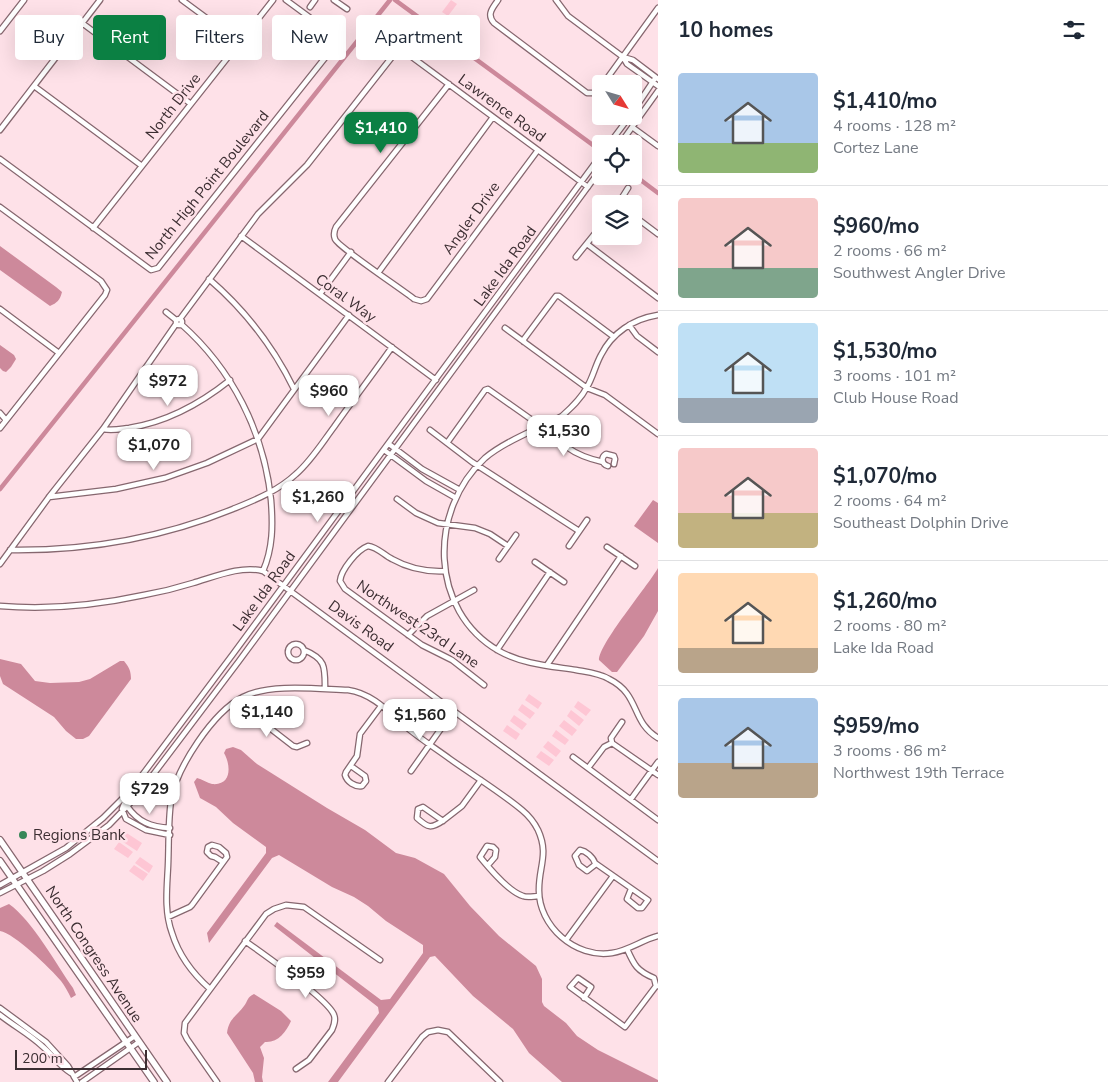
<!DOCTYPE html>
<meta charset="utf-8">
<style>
:root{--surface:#fff;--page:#f6f6f7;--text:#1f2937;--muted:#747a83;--line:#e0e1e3;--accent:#0b8043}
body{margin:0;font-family:"Nunito Sans",sans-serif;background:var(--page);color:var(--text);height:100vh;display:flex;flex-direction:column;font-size:19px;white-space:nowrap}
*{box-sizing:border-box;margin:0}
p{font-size:16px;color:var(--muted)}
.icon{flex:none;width:28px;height:28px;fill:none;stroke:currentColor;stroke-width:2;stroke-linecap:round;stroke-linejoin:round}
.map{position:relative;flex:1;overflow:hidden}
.side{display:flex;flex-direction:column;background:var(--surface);width:450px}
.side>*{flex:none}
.hud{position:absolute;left:15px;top:15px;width:475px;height:45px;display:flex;gap:10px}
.needle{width:32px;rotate:127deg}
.controls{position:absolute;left:592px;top:75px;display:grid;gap:10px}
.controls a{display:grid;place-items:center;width:50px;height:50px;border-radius:5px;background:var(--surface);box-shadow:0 5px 20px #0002;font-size:25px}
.scale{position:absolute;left:15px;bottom:12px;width:132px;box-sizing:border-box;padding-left:5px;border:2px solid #3c2e32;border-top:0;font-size:14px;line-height:18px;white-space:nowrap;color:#3c2e32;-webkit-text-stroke:4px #fee1e8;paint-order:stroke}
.price{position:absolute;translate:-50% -42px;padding:0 11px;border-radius:10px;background:#fff;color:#222;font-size:16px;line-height:32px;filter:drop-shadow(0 1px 2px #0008)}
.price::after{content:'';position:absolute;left:50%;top:30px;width:15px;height:11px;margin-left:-8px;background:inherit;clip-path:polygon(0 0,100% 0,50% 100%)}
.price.selected{background:var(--accent);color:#fff}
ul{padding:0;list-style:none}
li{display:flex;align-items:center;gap:15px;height:125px;padding:0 20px}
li+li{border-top:1px solid var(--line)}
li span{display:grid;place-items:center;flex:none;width:140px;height:100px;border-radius:5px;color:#555}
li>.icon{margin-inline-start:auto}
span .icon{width:60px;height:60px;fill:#fffc;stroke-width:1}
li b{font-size:21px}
h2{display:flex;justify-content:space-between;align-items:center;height:60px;padding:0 20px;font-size:21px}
.pill{padding:0 18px;border-radius:5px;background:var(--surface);box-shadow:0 5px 20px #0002;font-size:18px;line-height:45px}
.pill.selected{background:var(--accent);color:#fff}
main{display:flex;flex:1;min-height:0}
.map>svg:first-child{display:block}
</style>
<main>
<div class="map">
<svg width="658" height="1082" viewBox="0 0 658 1082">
<rect width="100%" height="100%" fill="#fee1e8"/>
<path fill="#fec6d4" d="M451,0L457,4L448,16L442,12Z
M529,694L542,703L538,709L525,700Z
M578,701L591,710L586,716L574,707Z
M522,704L535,713L530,719L518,710Z
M571,710L584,720L579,726L567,716Z
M514,715L527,724L522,730L510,721Z
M564,720L577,730L572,736L559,726Z
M507,725L520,734L516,740L503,731Z
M556,730L569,740L565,745L552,736Z
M548,741L561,751L556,757L543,747Z
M541,751L554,760L549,766L536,757Z
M125,832L142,843L137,851L120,840Z
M119,842L133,852L128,858L114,849Z
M140,857L153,866L149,873L135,863Z
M134,865L148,874L143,881L129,871Z"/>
<path fill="#cd899b" d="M0,246L56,287L62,292C60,300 57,303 50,306L0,270Z
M0,345L14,355L16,359L11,367L6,372L3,371L0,368Z
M653,500L658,503V543L634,526Z
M658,568V611L644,636L617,672H612L599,660C599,644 647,587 658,568Z
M0,659L21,664L35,681L50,683L79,682L90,679L120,661H124C129,667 131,671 131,679L89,736L83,739H76L66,731L54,717L3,684L0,676Z
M233,747L241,750L257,764L327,808L365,830L396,853L415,858L444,874L470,906L499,936L536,966L542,979V1002L544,1006L566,1023L577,1036L598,1050L658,1080V1082H562L529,1053L513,1029L473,996L435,956L430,957L338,1082H328L379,1013L378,1007L274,926L277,922L381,1000L390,999L423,953V945L386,921L368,906L354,897L332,887L279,855L272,858L209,943L207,933L266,853V847L233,823L216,807L200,798L194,782L197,778C202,779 207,783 212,784C232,786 231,765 224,753L226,749Z
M9,904C32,920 56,964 73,988L76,995L71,998C68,992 65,986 61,981C51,969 14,933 0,931V908Z
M254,994L281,1011L291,1021C286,1032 278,1043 265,1042L260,1047L264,1058L262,1077L263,1082H255L253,1073L227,1033C229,1018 237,1016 244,1006C248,1001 247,997 254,994Z"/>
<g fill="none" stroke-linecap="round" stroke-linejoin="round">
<path stroke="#cd899b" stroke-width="4.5" d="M395,0L601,151
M634,175L658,193
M0,489L390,0"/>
<g stroke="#86676f" stroke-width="7">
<path id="minor" d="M182,0L239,42
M334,0L347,9
M498,0C493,8 486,14 494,23L587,93H594L601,86
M556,0L568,16L623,57L633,60L658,79
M310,7L315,0
M82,23L191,104
M0,31L24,0
M378,32L588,187
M623,57L627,64L658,86
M449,84L336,227C334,231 333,234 335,239C338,247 403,290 414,299L421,301L427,299L538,150
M603,84L658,8
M34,86L142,166
M634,110L654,80
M632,127L658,146
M0,130L100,0
M609,144L630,116
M620,144L658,91
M0,159L151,270L158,268L336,44L337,38L335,36L286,0
M618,204L628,188
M0,207L101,281L107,290L105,295L0,428
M634,216L658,234
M93,228L273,0
M241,236L436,380
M587,244L658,298
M576,257L601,226
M378,273L493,117
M209,279C245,310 273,346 294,389
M320,294L351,252
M0,309L59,353
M166,312L176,320
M658,315C633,319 612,333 601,355C595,366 593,377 587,387C581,399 571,408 562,416C538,429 505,441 485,458C428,510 429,611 499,651C522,664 550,666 576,670C587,672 599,673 609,679C641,695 630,721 658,738
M180,319L258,214L307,165L399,48
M176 322a3 3 0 1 1 6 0a3 3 0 1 1-6 0Z
M181,324C232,369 264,432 271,500C273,525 273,548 263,571
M629,325L637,336L658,352
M505,328L587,388L605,395L658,434
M524,342V339L556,296H559L614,337
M0,413L6,420
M549,423C557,447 580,457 603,462
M103,429C112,431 120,429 129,428C167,422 200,404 230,380
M430,430L472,462L579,531
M447,443L485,390L488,389L542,427
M389,444L422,469L460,490
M384,450L426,481L456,498
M608,466C601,464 601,457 606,454L614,456L615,459L614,464
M49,497L116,489L165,478L207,463L258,439L349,315
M397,499L416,513L438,523L475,528L490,534L508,546
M569,546L587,520
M607,547L635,566
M10,550C87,551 162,538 233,509C255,500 278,491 296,474C311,461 322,443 334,427C353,400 373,374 392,347
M499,559L516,535
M535,562L564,582
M0,564L49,497L103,429L176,324
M445,571C426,572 408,568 392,559C384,555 377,547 368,546C357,550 341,570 340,581L345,589L422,645L452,660L484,685
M0,606C47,610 98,605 144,595C161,592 177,588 193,583C214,577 241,565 263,571L658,861
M408,635L427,616L474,590
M288 652a8 8 0 1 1 16 0a8 8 0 1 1-16 0Z
M304,650C326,659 325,667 325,689
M497,650L550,572
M547,665L621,556
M243,697L253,715L293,746L297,747L307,743
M612,743L658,775
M612,743L611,738L622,722
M573,757L658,820
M351,766L365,776L366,781L362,786C355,787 347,782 345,775L346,772L357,756L360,734L381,706
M588,768L604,747L612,743
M411,771L445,723
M127,797L122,809L126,819L146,830L170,835
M631,799L658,762
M127,806C138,822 151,827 170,828
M443,821L423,807L418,809L417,818C428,828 431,829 444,820L462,806L481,780
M596,864L587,871L579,865L575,856L580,850C586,851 593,857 595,863L648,900L642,908H638L627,899L631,889
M488,865L495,857L496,850L493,847L487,846L480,857C489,868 509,892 523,896C528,898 534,896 539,896
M0,885L66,848L103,818L131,790L233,654L601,155
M0,893L43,871L70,854L109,825L137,796L239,661L601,169
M168,917L190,907L192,905L227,857L226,853L219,847L212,845L208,847L207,852L211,856L215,857L223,862
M566,940L613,876
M245,941C262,953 329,1000 334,1015C336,1020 334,1025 332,1030L309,1060L296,1069
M627,949C634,965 637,971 654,978L656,986
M210,989C193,974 179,956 172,933C164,911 167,888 168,866C169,844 168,822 171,801C176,768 213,712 243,697C270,683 318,689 348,690C371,693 388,711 405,726C419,738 435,748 450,759C474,776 499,791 522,810C528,815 534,822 538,830C549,854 539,866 539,889C538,926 576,959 612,953C628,951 642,940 658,936
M584,998L591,987L578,978L570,987L625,1027L656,986H658
M0,1008L46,1042L68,1066L77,1082
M0,1015C14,1026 29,1034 42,1046C52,1054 59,1066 71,1073
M74,1077L135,1036
M82,1082L139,1042
M217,1082L187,1039L184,1033L185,1023L266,914L274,909L286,905L304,907L380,960
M388,1082L422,1037L428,1032L438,1030L448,1032L500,1082"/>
</g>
<g stroke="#86676f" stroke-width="8">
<path id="major" d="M0,840L167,1082
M0,861L154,1082"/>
</g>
<use href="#minor" stroke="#fff" stroke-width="4.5"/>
<use href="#major" stroke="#fff" stroke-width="5.5"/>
</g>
<circle fill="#378758" stroke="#fee1e8" stroke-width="2" cx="23" cy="835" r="5"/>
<g text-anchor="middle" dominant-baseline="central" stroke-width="5" stroke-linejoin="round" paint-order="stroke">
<g font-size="15" fill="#3c2e32" stroke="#fee1e8">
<text transform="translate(173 106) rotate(-52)">North Drive</text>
<text transform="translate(502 108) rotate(36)">Lawrence Road</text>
<text transform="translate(207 185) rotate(-51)">North High Point Boulevard</text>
<text transform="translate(471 218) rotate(-54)">Angler Drive</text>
<text transform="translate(505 266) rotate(-54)">Lake Ida Road</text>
<text transform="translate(346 298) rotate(36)">Coral Way</text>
<text transform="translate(264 591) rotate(-54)">Lake Ida Road</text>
<text transform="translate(418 624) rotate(34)">Northwest 23rd Lane</text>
<text transform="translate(361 626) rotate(36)">Davis Road</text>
<text transform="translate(94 954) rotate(56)">North Congress Avenue</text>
</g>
<g font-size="15" fill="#3c2e32" stroke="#fee1e8" text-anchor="start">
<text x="33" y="835">Regions Bank</text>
</g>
</g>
</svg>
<div class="controls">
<a><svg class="needle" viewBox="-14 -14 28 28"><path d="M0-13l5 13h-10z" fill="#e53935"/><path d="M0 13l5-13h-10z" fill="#747a83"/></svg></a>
<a><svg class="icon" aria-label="locate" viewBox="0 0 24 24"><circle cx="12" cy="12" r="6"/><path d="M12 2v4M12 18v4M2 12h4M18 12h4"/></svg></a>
<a><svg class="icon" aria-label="layers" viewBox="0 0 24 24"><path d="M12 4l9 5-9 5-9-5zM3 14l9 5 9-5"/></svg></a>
</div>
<div class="scale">200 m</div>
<b class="price selected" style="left:381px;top:154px">$1,410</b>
<b class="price" style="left:168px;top:407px">$972</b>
<b class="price" style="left:329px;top:417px">$960</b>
<b class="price" style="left:564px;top:457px">$1,530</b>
<b class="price" style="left:154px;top:471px">$1,070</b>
<b class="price" style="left:318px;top:523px">$1,260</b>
<b class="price" style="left:267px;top:738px">$1,140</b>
<b class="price" style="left:420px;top:741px">$1,560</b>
<b class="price" style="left:150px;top:815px">$729</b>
<b class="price" style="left:306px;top:999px">$959</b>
<div class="hud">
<a class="pill">Buy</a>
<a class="pill selected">Rent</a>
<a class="pill">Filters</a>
<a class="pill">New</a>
<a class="pill">Apartment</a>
</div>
</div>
<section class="side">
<h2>10 homes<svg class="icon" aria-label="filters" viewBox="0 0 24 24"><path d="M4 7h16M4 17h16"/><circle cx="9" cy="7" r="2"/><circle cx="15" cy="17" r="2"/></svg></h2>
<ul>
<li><span style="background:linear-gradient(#a9c7e8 70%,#8fb573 0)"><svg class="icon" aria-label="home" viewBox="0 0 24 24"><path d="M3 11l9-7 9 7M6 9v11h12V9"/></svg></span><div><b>$1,410/mo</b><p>4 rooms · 128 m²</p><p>Cortez Lane</p></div></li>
<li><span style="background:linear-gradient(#f6c9c9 70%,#7fa58c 0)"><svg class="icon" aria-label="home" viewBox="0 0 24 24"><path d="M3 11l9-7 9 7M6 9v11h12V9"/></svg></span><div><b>$960/mo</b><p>2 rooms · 66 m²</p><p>Southwest Angler Drive</p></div></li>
<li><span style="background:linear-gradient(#bfe0f5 75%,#9aa5b1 0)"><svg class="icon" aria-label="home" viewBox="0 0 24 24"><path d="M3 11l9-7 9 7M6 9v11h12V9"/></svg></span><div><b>$1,530/mo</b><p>3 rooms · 101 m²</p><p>Club House Road</p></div></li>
<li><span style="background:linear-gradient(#f6c9c9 65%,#c2b280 0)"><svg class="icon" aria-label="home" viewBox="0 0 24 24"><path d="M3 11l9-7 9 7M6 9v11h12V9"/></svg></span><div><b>$1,070/mo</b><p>2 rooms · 64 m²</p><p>Southeast Dolphin Drive</p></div></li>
<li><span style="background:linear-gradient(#ffd9b3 75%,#b9a48a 0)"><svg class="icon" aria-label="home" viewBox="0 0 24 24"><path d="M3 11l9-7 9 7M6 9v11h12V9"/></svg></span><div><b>$1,260/mo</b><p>2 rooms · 80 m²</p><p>Lake Ida Road</p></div></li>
<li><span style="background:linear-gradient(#a9c7e8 65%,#b9a48a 0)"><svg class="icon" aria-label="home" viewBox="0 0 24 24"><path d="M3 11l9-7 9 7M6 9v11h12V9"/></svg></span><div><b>$959/mo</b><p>3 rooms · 86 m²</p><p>Northwest 19th Terrace</p></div></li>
</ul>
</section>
</main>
